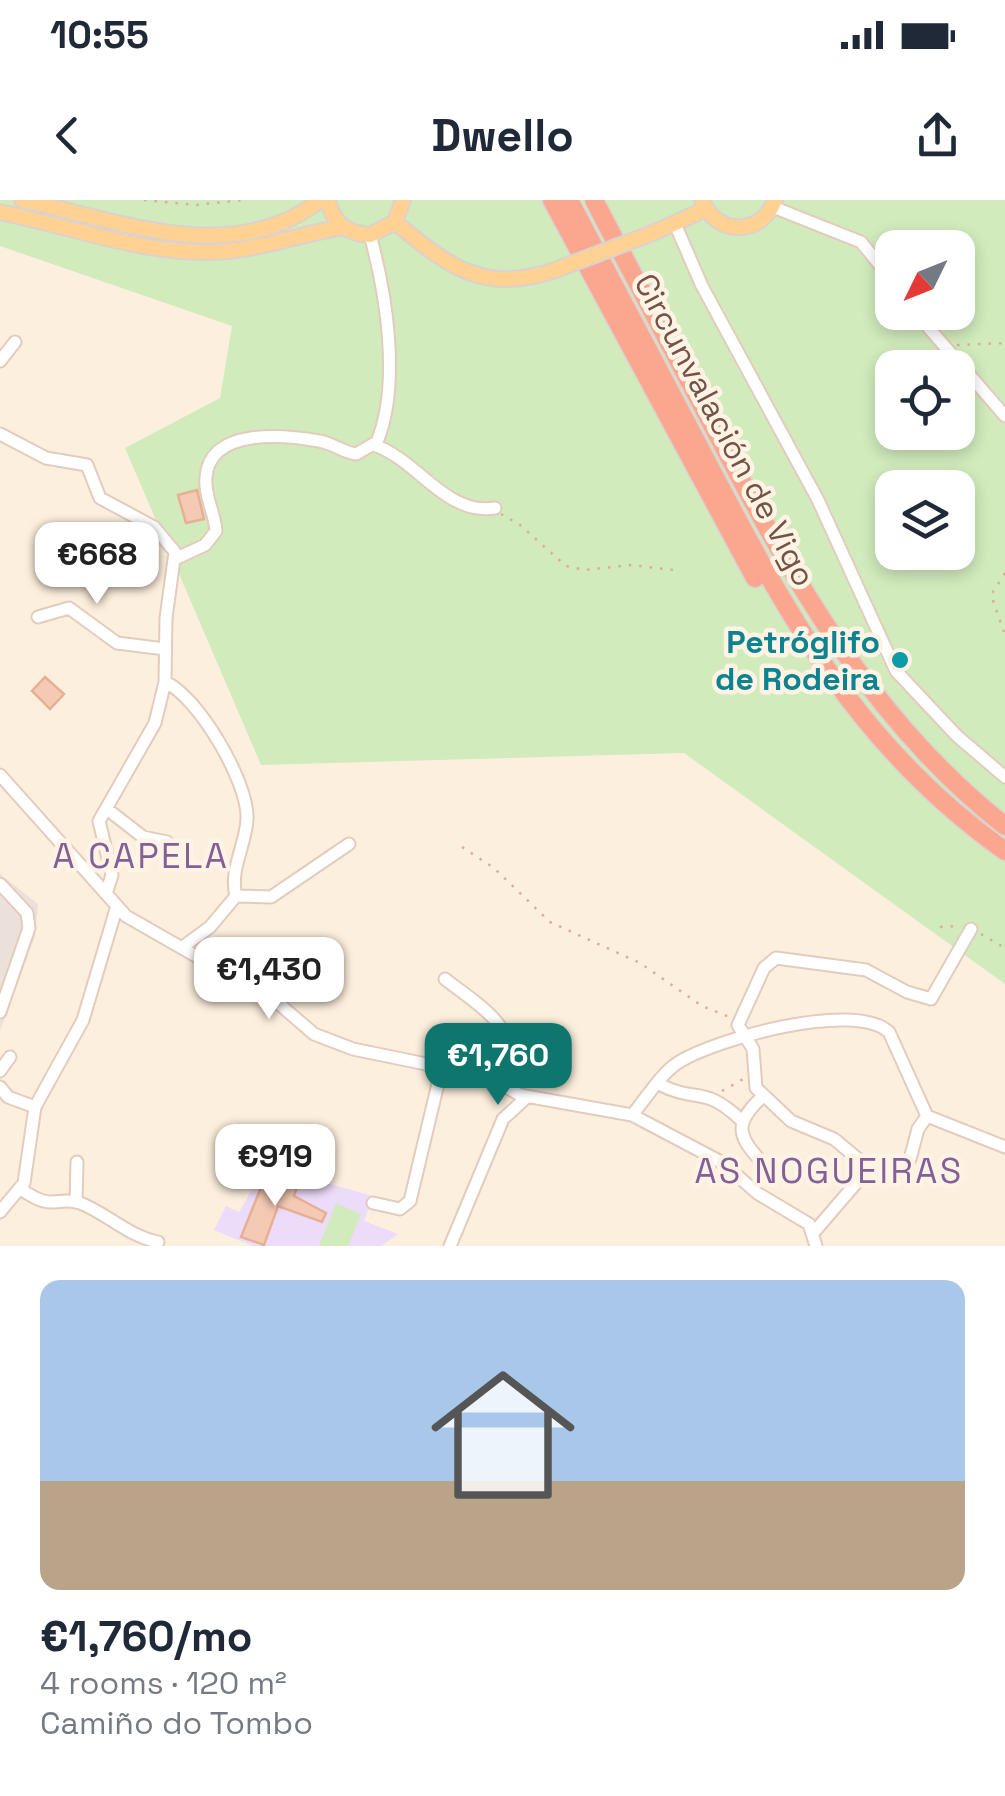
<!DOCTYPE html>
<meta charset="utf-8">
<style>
:root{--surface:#fff;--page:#f6f6f7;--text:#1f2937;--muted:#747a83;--accent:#0f766e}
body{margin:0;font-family:"Space Grotesk",sans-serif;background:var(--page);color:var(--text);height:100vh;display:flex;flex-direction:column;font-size:38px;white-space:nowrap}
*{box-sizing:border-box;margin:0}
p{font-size:32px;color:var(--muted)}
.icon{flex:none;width:55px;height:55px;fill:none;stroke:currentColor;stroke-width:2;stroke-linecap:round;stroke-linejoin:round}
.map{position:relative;height:1046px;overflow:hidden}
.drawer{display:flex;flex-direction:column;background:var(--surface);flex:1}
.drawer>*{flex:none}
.needle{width:65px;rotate:227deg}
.fabs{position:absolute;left:875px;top:30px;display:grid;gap:20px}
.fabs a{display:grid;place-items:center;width:100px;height:100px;border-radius:20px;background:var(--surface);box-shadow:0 5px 15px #0003;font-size:50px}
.price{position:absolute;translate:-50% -85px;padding:0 22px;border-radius:20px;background:#fff;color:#222;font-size:32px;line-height:65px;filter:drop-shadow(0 2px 5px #0008)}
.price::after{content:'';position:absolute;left:50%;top:60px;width:30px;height:22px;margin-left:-15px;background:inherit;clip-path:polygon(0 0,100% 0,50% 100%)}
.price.current{background:var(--accent);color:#fff}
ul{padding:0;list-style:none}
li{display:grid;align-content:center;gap:20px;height:530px;padding:0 40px}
li span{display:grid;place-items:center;height:310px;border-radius:20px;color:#555}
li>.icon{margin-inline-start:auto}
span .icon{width:180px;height:180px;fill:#fffc;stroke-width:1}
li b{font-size:42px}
.status{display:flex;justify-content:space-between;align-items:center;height:70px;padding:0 50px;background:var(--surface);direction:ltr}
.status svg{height:28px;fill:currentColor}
header{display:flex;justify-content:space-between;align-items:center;height:130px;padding:0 40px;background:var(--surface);font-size:45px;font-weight:600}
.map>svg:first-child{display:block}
</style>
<div class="status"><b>10:55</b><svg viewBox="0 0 49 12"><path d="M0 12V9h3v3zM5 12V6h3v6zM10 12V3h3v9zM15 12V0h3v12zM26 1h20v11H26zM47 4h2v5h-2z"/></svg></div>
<header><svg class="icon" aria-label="back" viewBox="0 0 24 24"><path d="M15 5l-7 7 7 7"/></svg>Dwello<svg class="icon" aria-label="share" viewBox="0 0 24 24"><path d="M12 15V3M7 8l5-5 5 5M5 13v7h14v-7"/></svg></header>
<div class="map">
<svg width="1005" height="1046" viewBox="0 0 1005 1046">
<rect width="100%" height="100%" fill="#fdefdd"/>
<path fill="#ebe1da" d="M0,674L38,704L35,736L0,831Z"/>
<path fill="#ecdbf9" d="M314,954L326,956L319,981L373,996L364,1021L398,1034L381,1046H253L214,1030L226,1006L239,1012L271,957L308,975Z"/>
<path fill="#d1ebbc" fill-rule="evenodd" d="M0,0H1005V784L684,553L261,565L125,248L220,198L232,126L0,46ZM892,48H958V112H892ZM892,168H958V232H892ZM892,288H958V352H892Z
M336,1003L361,1014L348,1046H319Z"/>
<path fill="#f4cab4" stroke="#e7af94" stroke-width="2.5" d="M197,290L204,319L186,323L178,295Z
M45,477L64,494L50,509L32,491Z
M518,839L529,849L522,856L540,875L531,884L512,865L506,871L503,868Z
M266,975L297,987L294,996L326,1013L322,1022L278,1006L264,1045L241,1037Z"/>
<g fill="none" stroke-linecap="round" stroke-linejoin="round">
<g stroke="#e3ccbd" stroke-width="15">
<path id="minor" d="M773,7L861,42L892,80
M675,24L702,86L818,300L896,471L957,536L1005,577
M915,112L1005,216
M0,161L15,142
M0,234L46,258L87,265L100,298L154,327L175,352L166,418L165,482L155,523L99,621L112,675L106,694
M374,245C418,260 446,316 495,308
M177,358L205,345L216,331C215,313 204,296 206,277C210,227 285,235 319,241C332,243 342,252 356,254L377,242C401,183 386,93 370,35
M38,417L69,408L117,443L165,449
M165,482C198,496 249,583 247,619C246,645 229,670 236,696
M0,575L126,716L215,767L256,784L314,834L353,849L489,877L520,895L632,915L723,963L757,993L809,1024L816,1046
M107,609L143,637L167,642
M0,684L27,713L29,728L0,812
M184,746L210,727L236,696L271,697L349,644
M445,779C458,790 508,821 504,840C502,852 492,865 489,877
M0,871L10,857
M659,884C697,904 703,884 741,920
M0,887L8,897L35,907
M632,915C646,899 661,873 679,862C716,839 854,800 889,832L927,916
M927,916L1005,947
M761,961C736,935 735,922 762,897
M869,968L834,939L791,921L756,888L753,849L738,825L764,768L776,758L866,770L907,792L931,799L971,729
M21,989C54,1013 56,995 80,1003C108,1014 128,1036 158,1042
M76,1002L77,962
M373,1003L400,1009L410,1001L442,867
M0,1012L24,983L35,907L83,820L117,706
M815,1031L869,968H892L910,959L918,929L927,916
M450,1046L503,919L527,897"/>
</g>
<g stroke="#dbd2cf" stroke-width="18">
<path id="major" d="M22,0C118,20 233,69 320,0
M328,0C332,22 347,34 370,35L395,22L403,0
M702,0C716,36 761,37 775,0
M0,12C76,27 150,58 229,51C268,47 305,33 343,27
M395,22C450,68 485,95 558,69
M655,32L706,9"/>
</g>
<g stroke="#dbd2cf" stroke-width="21">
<path id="highway" d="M552,0L755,378
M569,0C614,85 659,171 704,256C786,413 857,546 1005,651
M594,0C635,79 677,158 718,236C794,382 873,522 1005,626"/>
</g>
<path stroke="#d8ae98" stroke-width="2.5" stroke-dasharray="2.5 8" stroke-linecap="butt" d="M144,0L196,5L243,0
M957,145L1005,143
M501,314L520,325L566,366L585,370L630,365L674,370
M1005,373L991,395L1005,435
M462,647L494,668L550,722L640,763L702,806L732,818
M940,727L959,726
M981,734L1005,748
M722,891L745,878"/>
<use href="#minor" stroke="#fff" stroke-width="11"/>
<use href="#major" stroke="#ffd193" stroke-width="14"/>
<use href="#highway" stroke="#fba790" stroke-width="18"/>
<g stroke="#dbd2cf" stroke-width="18" stroke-linecap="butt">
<path id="major-bridge" d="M558,69L655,32"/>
</g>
<use href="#major-bridge" stroke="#ffd193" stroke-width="14"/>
</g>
<circle fill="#0f9aa8" stroke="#fff3e5" stroke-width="4" cx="900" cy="460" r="10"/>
<g text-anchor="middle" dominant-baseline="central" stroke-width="9" stroke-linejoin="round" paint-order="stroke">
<g font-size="32" fill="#745345" stroke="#fff3e5">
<text transform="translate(725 230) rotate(62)">Circunvalación de Vigo</text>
</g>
<g font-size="32" font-weight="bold" fill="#0d838f" stroke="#fff3e5" text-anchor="end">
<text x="880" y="442">Petróglifo<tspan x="880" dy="37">de Rodeira</tspan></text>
</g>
<g font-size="35" letter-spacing="2.5" fill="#826098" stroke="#fff3e5">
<text x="141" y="656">A CAPELA</text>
<text x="829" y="971">AS NOGUEIRAS</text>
</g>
</g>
</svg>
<div class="fabs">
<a><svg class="needle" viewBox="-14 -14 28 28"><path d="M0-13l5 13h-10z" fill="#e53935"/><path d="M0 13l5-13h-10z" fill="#747a83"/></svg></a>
<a><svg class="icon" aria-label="locate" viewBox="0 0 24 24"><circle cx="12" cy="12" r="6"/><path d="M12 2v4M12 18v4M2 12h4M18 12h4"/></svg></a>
<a><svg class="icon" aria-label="layers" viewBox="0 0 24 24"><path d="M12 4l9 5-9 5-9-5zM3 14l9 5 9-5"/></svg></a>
</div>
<b class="price" style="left:97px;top:407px">€668</b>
<b class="price" style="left:269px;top:822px">€1,430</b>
<b class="price current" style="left:498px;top:908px">€1,760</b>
<b class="price" style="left:275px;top:1009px">€919</b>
</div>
<section class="drawer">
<ul>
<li><span style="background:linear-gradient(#a9c7e8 65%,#b9a48a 0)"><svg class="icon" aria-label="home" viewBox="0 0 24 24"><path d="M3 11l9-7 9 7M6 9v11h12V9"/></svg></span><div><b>€1,760/mo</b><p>4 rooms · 120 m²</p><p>Camiño do Tombo</p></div></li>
</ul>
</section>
